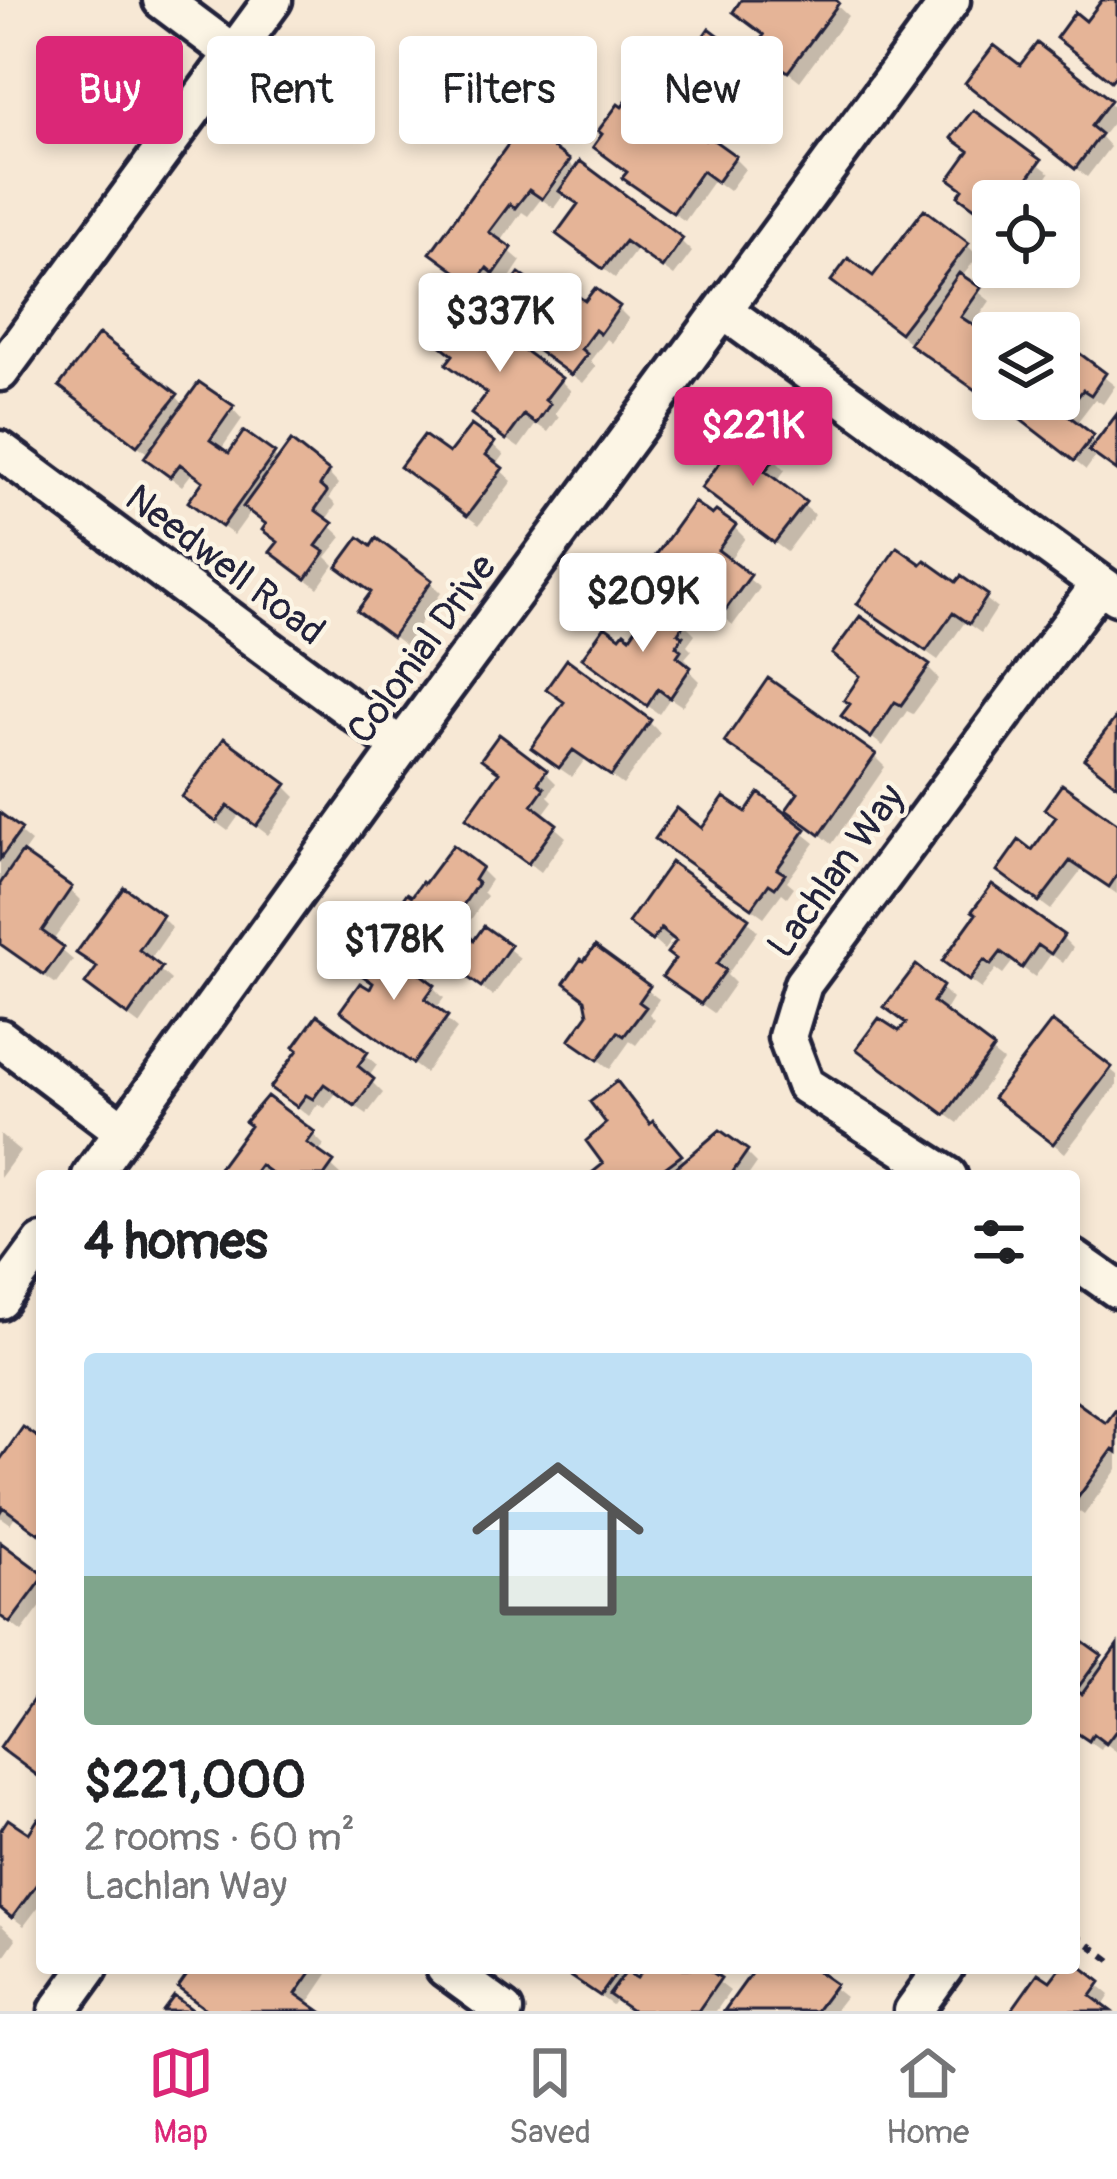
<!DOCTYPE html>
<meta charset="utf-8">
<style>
:root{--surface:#fff;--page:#f2f2f2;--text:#202124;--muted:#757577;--line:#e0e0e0;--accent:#db2777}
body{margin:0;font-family:Pangolin,sans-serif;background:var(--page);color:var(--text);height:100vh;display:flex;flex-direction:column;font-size:45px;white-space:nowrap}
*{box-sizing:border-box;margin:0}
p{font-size:39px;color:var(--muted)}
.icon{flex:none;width:66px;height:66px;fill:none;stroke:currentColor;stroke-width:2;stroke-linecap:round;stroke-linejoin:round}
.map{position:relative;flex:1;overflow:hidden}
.panel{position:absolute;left:36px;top:1170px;width:1044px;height:804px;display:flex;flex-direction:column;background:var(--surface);border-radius:12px;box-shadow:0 6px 18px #0003}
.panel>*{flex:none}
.banner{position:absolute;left:36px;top:36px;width:1047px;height:108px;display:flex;gap:24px}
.controls{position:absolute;left:972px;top:180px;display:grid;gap:24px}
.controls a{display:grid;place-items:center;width:108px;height:108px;border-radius:12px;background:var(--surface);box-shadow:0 6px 18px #0003;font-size:60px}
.price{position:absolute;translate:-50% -102px;padding:0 27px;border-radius:12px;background:#fff;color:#222;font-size:39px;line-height:78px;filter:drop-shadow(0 3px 6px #0008)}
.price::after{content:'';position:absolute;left:50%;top:72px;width:36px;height:27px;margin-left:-18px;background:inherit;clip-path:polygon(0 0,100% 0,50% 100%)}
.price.active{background:var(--accent);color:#fff}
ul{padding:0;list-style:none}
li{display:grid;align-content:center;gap:24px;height:636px;padding:0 48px}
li+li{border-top:3px solid var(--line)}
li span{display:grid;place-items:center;height:372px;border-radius:12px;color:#555}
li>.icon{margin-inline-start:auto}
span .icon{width:216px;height:216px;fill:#fffc;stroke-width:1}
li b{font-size:51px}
h2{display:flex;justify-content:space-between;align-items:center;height:144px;padding:0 48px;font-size:51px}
.chip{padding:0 42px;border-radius:12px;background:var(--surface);box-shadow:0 6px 18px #0003;font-size:42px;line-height:108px}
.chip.active{background:var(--accent);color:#fff}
.menu{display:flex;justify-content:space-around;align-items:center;height:168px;border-top:3px solid var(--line);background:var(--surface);font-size:33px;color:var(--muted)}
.menu a{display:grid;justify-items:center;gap:6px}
.menu .active{color:var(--accent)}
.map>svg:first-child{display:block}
</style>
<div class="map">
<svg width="1117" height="2011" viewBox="0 0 1117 2011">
<rect width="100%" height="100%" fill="#f7e8d5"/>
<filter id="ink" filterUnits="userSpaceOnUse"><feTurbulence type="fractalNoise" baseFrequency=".00833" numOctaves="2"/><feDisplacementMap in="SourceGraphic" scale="24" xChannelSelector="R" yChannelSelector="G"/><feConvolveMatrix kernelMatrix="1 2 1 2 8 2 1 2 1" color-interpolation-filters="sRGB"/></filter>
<g filter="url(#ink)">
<path fill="#0003" d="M745,0H831L848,16L800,81L758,48L767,36Z
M735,51L746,62L740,71L750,81L732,106V115L721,130H715L699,118L696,121L685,114L674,103Z
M1020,69L1109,103L1117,111V117L1101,137L1110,147L1087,177L979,94Z
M974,114L1050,173L1033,198L1037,201H993V221L962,196L971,153Z
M706,144L734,158L745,169L729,191L714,180L685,221L637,188L629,173Z
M568,162L577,171L681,241L692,252L674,276L637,249L615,278L571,244L580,206L565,193L554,208L541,199L528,216L522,212L500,243L521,261L507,282L499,277L487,294L434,252Z
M967,245L978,256L961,278L990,301L972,327L993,342V397L990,401L924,354L846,291Z
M586,306L618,308L629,319L612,343L607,339L590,361L596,367L583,383L504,325Z
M1059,341L1115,386L1103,404L1095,399L1075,425L1098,444L1117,419V471L1097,455L1086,470L999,400L1059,399Z
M560,380L571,391L555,413L559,417L548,432L536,424L519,448L486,425Z
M176,396L185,406L232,408L242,419L220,451L229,458L273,455L279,462L328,473L338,484L329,498L336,505L325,521L342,537L326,557L334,565L318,588L285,563L280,544L266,530L269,525L252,510L234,535L203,513L205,483L192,473L182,486L159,469L150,455L73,397Z
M493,445L504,455L496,466L512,481L479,525L415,478L450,458Z
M774,459L785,470L776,482L815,515L787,552L715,498Z
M734,527L745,538L728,562L760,588L733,625L685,589L678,599L647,573Z
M341,567L430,582L441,593L405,645L371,621L373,594Z
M962,580L997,608L981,633L965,622L938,660L872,614L861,603L957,587Z
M684,623L695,634L687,645L692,650L685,658L690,663L687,668L700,681L682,706L670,698L659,714L597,669L621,641H631Z
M568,663L649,722L660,733L623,785L586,758L572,777L546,759L567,704Z
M928,668L939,679L913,714L907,711L883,746L856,726Z
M728,742L874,756L885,767L832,844L790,810L800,795L738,753Z
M545,772L556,783L548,796L553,801L542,816L566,837L541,872L470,818Z
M285,786L296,797L268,835L240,814L228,831L197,808Z
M759,798L815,843L787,881L794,887L787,897L782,893L764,917L670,850L659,839L703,832L746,816Z
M0,816L31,842L21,856L70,890L81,901L52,942L73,960L56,984L0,945Z
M1117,827V894L1082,870L1051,910L1012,881Z
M480,869L491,880L483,892L487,896L461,934L475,944L485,930L520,958L493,996L403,930L412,900Z
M992,888L1062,937L1073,948L1063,963L1051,954L1035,977L1013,961L1003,974L996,969L981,989L957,972Z
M161,917L172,928L149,961L171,980L140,1025L99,995Z
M747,920L758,931L727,975L735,983L714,1013L677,987L679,942L673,938L664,950L632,922Z
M595,951L659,999L649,1014L655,1020L636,1045L630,1041L610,1069L573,1040L591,1014L584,966Z
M368,979L433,987L444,998L435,1010L457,1029L425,1073L355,1022L344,1011L371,993L376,985Z
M941,988L952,999L943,1014L1003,1061L958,1123L870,1060L860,1049L899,1035Z
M366,1055L377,1065L368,1078L383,1093L367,1114L336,1093L325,1108L318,1104L309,1116L274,1088Z
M1110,1069L1117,1075V1085L1065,1153L1008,1109Z
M651,1127L664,1136L686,1163L746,1152L757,1163L748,1176H593Z
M0,1134L20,1151L0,1178Z
M313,1134L324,1145L318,1154L342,1176H275L272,1173L270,1176H225Z
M1074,1403L1106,1427L1117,1413V1469L1084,1515L1074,1508Z
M42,1443V1535L15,1516L10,1524L0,1517V1465Z
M0,1546L42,1577V1605L22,1632L0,1615Z
M1074,1639L1107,1665L1117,1650V1752L1105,1743L1101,1750L1074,1731Z
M42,1826V1902L24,1926L0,1908V1837H29Z
M0,1924L16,1939L2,1959L0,1958Z
M1074,1965L1110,1995L1102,2008L1106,2011L1051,1985L1064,1968H1074Z
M197,1968H321L328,1974L307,2005L315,2011H209Z
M572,1968H615L625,1978L637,1982L648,1968H700L730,1991L716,2011H632L617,1998L612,2005L581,1983L570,1972Z
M759,1968H808L845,1997L834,2011H728Z"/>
<path fill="#e5b497" stroke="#22223b" stroke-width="3" d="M741,0H836L839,3L788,72L754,48L764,35L733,12Z
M1102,0H1117V74L1111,81L1056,38L1075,12L1086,21Z
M709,28L737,49L730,59L741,68L723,94V103L710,120L702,121L686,110L684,112L671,103L673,99L664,93Z
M1037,43L1111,100L1091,126L1101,134L1075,169L965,83L994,45L1020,65Z
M635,89L705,140L708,136L736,156L717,182L702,171L673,213L622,178L627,172L593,147L602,134L598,131L618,104L622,107Z
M973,110L1041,160L1022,186L1042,201H993V221L958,196L963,189L949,179L969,151L951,138Z
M522,125L570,160L542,199L529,190L515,208L510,204L489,232L512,248L494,274L487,268L474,285L430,253Z
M580,161L683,238L662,268L625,241L603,269L556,234L578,204L559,191Z
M924,209L969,243L900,333L831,281L848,258L873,276Z
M519,273L562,305L572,292L585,301L595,288L620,306L600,334L595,330L581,349L587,354L571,375L489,315Z
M959,273L981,288L961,317L993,338V370L978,392L909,344Z
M474,313L562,378L545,400L550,404L536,424L524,415L506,440L471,414L487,393L446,364L453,355L439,344L458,318L467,324Z
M99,334L178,394L137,446L59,386Z
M1059,338L1106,373L1091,395L1083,390L1065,413L1094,435L1074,461L995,400L1059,399Z
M199,382L234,406L210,440L229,453L244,431L275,453L222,527L188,502L203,481L180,464L170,477L144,458Z
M1117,414V471L1089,451Z
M471,425L495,442L486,455L503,468L467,516L400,467L424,435L449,453Z
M742,432L776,457L765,471L806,502L774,543L701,488Z
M291,441L329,471L320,486L327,492L315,510L333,523L316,546L325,552L306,579L270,552L278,542L262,530L266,524L243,507Z
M694,502L712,515L716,511L736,525L718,550L751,575L721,616L673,581L666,590L643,573Z
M359,537L371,546L376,538L432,580L392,637L357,611L371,592L337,567Z
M897,547L921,564L925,560L956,582L961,576L988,595L969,624L953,613L926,651L857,604Z
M656,599L686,621L678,633L683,636L676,646L681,650L677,656L691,667L670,698L658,689L647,706L582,658L605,626L620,637L624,632L630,637Z
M860,616L930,665L901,705L895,702L871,738L841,716L850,704L844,700L860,676L832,654Z
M567,659L651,720L611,776L573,750L559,768L531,748L564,702L546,689Z
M768,678L876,754L820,835L786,810L798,793L724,742Z
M1117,716V785L1084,759Z
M499,734L547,770L538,783L544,788L532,805L557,824L528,864L466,818L499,772L481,759Z
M224,738L287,784L256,826L228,806L216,822L182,797Z
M1062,784L1117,823V875L1109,887L1070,861L1039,902L997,871L1019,840L1032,850L1056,817L1044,809Z
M759,793L806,829L777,869L785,874L775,888L769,884L752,908L655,839L677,808L702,828L724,797L746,812Z
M0,813L22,829L0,859Z
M453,845L482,867L474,880L478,883L451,923L474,940L484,926L511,945L481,987L388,920L407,893L412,896L422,882L424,884Z
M22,852L72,887L42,931L64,947L44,975L0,944V884Z
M671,862L749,918L717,964L726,970L701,1004L662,977L675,959L667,953L676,941L661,929L652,941L628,923Z
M992,884L1064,935L1051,954L1038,945L1022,968L1001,952L991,965L984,960L969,981L942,961L976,914L972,911Z
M124,887L163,915L139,950L162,967L128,1016L85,984L97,967L76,953Z
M374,939L435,985L425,999L448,1016L413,1064L340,1011L360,983L370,989L373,983L353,969Z
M595,946L650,986L639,1002L646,1007L624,1036L618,1032L598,1060L569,1040L588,1014L585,999L564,983L581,959L584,961Z
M916,965L943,986L933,1002L994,1048L945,1115L856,1049L879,1018L899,1031L906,1023L884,1007Z
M317,1015L368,1052L358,1066L374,1079L355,1106L324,1084L313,1099L306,1095L297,1107L270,1088L298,1050L294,1047Z
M1052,1021L1112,1067L1053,1144L993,1098Z
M617,1081L650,1124L653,1121L682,1155L654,1176H588L603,1164L586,1141L606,1123L590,1102Z
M267,1096L315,1132L307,1143L334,1162L324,1176H271V1173L260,1165L252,1176H223L216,1172L250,1126L245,1122Z
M720,1130L748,1150L730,1176H666Z
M1074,1400L1106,1423L1117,1408V1452L1113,1449L1074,1503Z
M23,1427L42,1440V1530L39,1534L3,1507L0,1512V1460Z
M0,1542L42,1573V1580L10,1623L0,1616Z
M1074,1635L1102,1655L1074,1693Z
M1117,1645V1733L1115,1732L1106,1744L1093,1734L1089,1741L1074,1731V1697L1078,1692L1082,1694Z
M35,1697L42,1702V1779L0,1748Z
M8,1819L29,1833L38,1819L42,1822V1877L12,1918L0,1908V1831Z
M1074,1961L1101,1982L1091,1996L1111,2011H1011L1038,1973L1050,1981L1060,1968H1074Z
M192,1968H314L296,1994L320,2011H208L178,1988Z
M569,1968H620L600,1996L566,1973Z
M644,1968H706L721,1978L698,2011H632L609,1995L626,1972L637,1978Z
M755,1968H813L836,1984L816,2011H724Z
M174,1996L194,2011H163Z"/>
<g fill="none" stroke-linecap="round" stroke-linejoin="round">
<g stroke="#22223b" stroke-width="45">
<path id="street" d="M162,0L234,54
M724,311L1117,596
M0,372L273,0
M0,450L401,747
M0,1038L123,1131
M91,1176L401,747L951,0
M948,1176L805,1085L787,1037L803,984L1100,584
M1074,1259L1117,1289
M0,1300L42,1243
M445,1968L504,2011
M58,2011L89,1968
M913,2011L944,1968"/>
</g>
<path stroke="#22223b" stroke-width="6" stroke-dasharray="9 9" stroke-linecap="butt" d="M1074,1934L1117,1965"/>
<use href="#street" stroke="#fcf5e5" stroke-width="36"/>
</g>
</g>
<g text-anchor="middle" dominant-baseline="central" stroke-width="9" stroke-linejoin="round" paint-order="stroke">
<g font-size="39" fill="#22223b" stroke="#fcf5e5">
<text transform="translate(225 565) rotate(37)">Needwell Road</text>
<text transform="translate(422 649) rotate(-54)">Colonial Drive</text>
<text transform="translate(836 871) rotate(-54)">Lachlan Way</text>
</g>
</g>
</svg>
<div class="controls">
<a><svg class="icon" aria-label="locate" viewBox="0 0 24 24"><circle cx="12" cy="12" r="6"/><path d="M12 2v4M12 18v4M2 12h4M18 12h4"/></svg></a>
<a><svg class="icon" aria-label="layers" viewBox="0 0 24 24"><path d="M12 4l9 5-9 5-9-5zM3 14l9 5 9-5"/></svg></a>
</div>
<b class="price" style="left:500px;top:375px">$337K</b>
<b class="price active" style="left:753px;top:489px">$221K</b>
<b class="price" style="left:643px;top:655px">$209K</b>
<b class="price" style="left:394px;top:1003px">$178K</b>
<div class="banner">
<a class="chip active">Buy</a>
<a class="chip">Rent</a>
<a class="chip">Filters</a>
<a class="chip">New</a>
</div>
<section class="panel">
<h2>4 homes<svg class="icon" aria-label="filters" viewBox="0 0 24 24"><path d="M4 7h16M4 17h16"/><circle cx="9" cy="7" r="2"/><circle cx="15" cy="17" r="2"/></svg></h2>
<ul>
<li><span style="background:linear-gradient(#bfe0f5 60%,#7fa58c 0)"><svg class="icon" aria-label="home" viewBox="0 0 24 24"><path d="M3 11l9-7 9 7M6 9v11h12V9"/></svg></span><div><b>$221,000</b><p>2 rooms · 60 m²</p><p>Lachlan Way</p></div></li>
</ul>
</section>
</div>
<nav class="menu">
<a class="active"><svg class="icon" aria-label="map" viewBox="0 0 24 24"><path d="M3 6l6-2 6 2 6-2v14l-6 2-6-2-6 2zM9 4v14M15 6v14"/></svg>Map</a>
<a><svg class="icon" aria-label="saved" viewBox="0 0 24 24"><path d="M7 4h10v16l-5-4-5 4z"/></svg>Saved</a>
<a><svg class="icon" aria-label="home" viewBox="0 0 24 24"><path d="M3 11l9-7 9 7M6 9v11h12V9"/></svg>Home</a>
</nav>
